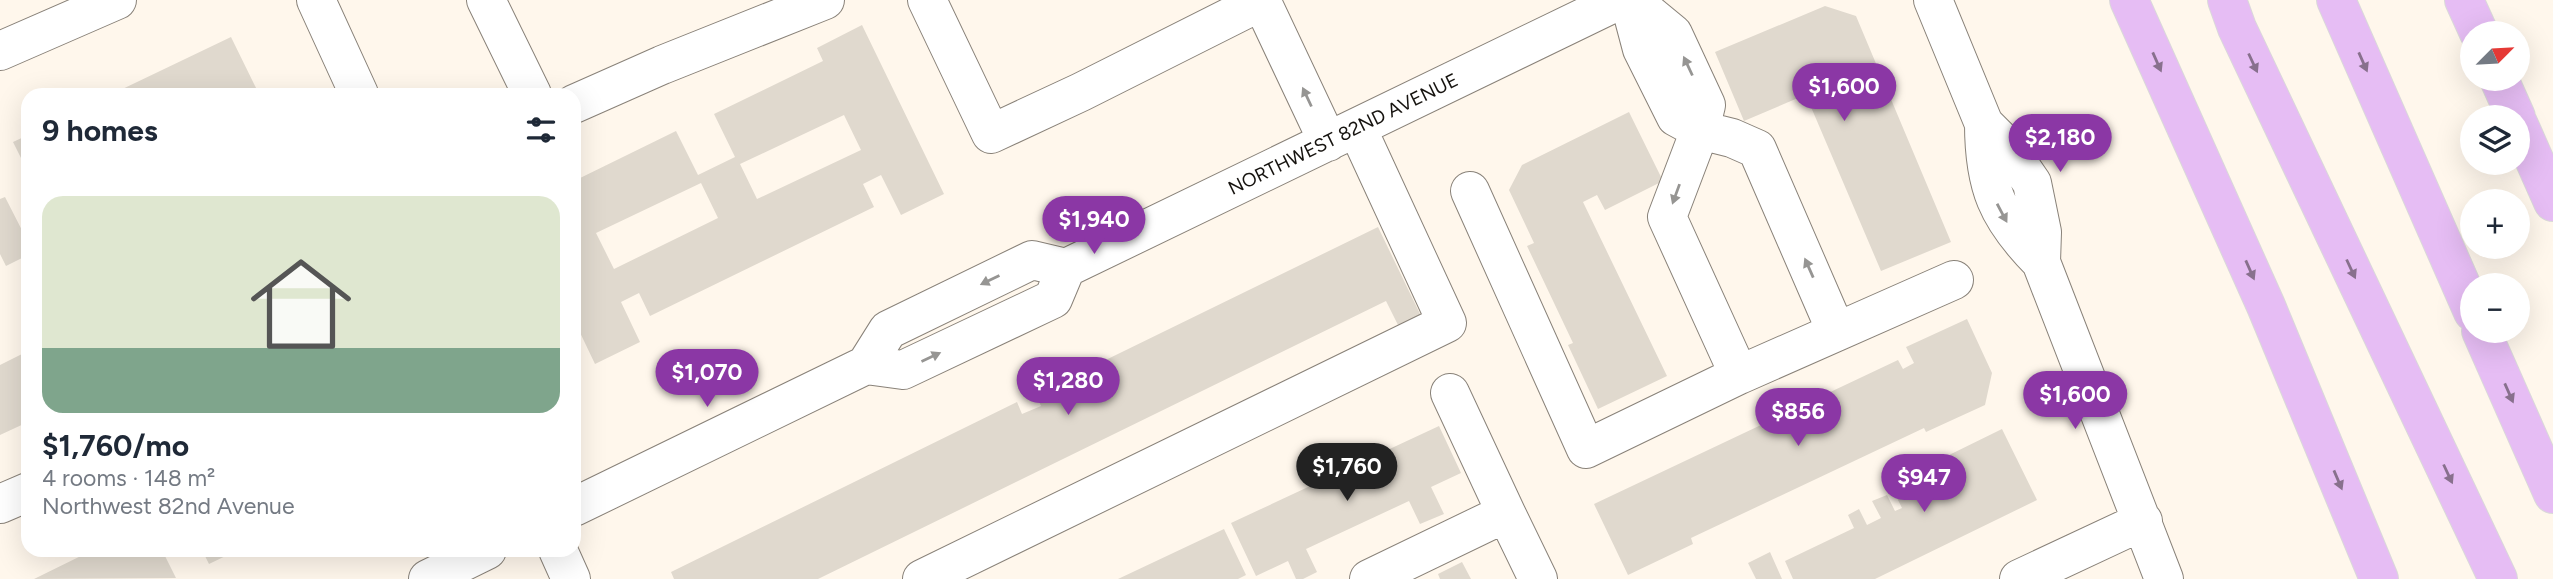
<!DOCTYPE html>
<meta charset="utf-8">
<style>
:root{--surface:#fff;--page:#f6f6f7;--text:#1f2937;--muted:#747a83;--line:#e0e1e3;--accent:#8b37a5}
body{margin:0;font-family:Figtree,sans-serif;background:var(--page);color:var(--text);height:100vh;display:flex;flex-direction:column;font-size:26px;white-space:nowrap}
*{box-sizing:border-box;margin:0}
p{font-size:23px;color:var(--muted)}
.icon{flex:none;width:38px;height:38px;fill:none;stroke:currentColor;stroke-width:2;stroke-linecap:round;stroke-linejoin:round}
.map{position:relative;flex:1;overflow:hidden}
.panel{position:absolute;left:21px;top:88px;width:560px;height:469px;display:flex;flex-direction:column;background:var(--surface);border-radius:21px;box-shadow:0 7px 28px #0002}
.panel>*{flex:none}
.needle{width:46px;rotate:66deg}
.fabs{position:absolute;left:2460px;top:21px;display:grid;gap:14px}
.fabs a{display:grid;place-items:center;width:70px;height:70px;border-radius:50%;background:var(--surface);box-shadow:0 7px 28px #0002;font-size:35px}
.price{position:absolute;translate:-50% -60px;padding:0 16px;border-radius:24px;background:var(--accent);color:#fff;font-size:23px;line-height:46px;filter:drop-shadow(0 2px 4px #0008)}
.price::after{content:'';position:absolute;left:50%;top:42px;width:21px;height:16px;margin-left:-10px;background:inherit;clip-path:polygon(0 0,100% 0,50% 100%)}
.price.selected{background:#222;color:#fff}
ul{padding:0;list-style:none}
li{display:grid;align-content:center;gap:14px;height:371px;padding:0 21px}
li+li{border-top:2px solid var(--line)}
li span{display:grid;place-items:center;height:217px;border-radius:21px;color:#555}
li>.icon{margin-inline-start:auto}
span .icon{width:126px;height:126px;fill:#fffc;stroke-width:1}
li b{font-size:30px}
h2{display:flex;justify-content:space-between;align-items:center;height:84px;padding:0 21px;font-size:30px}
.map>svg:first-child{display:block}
</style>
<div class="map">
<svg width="2553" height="579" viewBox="0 0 2553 579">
<rect width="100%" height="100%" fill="#fff7ec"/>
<path fill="#e0d9ce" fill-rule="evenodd" d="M1825,6L1856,16L1951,242L1881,271L1808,100L1825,93L1819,80L1802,87L1805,95L1744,121L1715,52Z
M862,25L944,194L901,215L881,175L863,184L874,207L650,316L639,293L621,302L640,342L595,364L574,320V181L676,131L698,175L735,157L714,114L823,61L817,48ZM844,115L861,150L757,199L740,164ZM701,183L718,218L614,269L596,233Z
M231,37L259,94H112Z
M1629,112L1663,181L1605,210L1597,195L1583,202L1667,376L1598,409L1568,345L1573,343L1527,246L1534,243L1509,190L1522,165Z
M28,135V172L13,142Z
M5,197L28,242V255L6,266L0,254V199Z
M1378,227L1422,318L1400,329L1386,301L818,579H674L671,572L1017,402L1022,414L1041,406L1036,394Z
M1967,319L1992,373L1985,405L1926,432L1924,428L1691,538L1693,544L1628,575L1594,504L1898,360L1903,369L1914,363L1906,347Z
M28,351V422L0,435V365Z
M1439,426L1461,473L1431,487L1444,514L1420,524L1409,501L1306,549L1317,572L1303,579H1296L1288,561L1256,576L1231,523Z
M2002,429L2037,500L1875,579H1793L1785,561L1854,528L1848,515L1859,509L1867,525L1881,518L1872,501L1887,495L1895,511L1902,508L1890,484Z
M1224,529L1246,575L1238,579H1118Z
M93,550H162L176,578L34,579Z
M202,550H238L209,564Z
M1770,552L1782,579H1756L1748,563Z
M1462,562L1471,579H1440L1438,574Z"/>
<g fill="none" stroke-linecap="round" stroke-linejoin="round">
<g stroke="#898279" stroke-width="40">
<path id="minor" d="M316,0L359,94
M486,0L532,94
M927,0L991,134L1081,92L1262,1
M1261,0L1328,142
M1629,0L1642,49L1676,117L1700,130L1732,138L1757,149L1836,331
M1632,0L1673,34L1706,105L1700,130L1667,217L1739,375
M1933,0L1984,124L2008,148L2032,183L2042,232L2041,262L2164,579
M0,51L117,0
M574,104L662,65L825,0
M1984,124C1984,186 1997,218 2041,262
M1470,191L1586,449L1739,375L1954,280
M1066,268L1620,0
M0,504L28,492
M574,507L866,365L888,330L1032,260L1066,268L1053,299L903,370L866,365
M1506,513L1538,579
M558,550L571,579
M428,579L487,550
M922,579L1447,323L1357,128
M1369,579L1506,513L1450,393
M2019,579L2143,521"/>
</g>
<g stroke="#dad9d9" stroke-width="40">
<path id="highway" d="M2129,0L2266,306L2379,579
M2227,0L2237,28L2498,579
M2336,0L2473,312
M2464,0L2479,33
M2499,79L2516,117
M2518,123L2553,202
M2481,331L2553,494"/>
</g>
<use href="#minor" stroke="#fff" stroke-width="38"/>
<use href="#highway" stroke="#e6bdf4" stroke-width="38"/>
</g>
<defs><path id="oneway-solid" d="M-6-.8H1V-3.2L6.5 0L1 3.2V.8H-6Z" transform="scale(1.75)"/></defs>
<g fill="#88708d">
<use href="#oneway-solid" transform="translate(2157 62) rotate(66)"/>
<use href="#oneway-solid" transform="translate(2363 62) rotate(66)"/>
<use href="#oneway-solid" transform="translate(2253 63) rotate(65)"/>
<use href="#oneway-solid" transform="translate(2351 269) rotate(65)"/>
<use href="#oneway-solid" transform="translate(2250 270) rotate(66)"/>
<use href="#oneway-solid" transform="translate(2509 393) rotate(66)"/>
<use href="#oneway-solid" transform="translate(2448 474) rotate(65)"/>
<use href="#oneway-solid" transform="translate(2338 480) rotate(67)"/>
</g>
<g fill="#969593">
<use href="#oneway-solid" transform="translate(1688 66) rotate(-115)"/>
<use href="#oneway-solid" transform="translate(1307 97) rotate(-115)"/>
<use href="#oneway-solid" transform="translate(1676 194) rotate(110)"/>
<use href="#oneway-solid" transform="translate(2002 213) rotate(62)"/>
<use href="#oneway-solid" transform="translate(1809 268) rotate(-114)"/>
<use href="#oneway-solid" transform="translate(990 280) rotate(154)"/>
<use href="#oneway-solid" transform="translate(931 357) rotate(-25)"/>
</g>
<g text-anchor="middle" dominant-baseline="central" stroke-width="7" stroke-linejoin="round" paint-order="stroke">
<g font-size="19" fill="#16130f" stroke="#fff">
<text transform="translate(1343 134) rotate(-26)">NORTHWEST 82ND AVENUE</text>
</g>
</g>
</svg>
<div class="fabs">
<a><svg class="needle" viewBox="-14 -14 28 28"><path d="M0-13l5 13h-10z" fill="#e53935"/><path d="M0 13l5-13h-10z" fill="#747a83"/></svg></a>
<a><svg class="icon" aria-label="layers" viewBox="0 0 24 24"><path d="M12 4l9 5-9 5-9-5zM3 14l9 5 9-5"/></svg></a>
<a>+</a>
<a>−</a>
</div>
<b class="price" style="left:1844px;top:123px">$1,600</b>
<b class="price" style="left:2060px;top:174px">$2,180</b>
<b class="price" style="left:1094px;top:256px">$1,940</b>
<b class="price" style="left:707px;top:409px">$1,070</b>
<b class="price" style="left:1068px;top:417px">$1,280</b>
<b class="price" style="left:2075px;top:431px">$1,600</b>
<b class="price" style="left:1798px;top:448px">$856</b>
<b class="price selected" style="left:1347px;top:503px">$1,760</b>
<b class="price" style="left:1924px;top:514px">$947</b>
<section class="panel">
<h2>9 homes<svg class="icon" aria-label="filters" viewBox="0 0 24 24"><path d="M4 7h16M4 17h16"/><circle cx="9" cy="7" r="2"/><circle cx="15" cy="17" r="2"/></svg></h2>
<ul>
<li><span style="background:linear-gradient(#dfe7d0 70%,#7fa58c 0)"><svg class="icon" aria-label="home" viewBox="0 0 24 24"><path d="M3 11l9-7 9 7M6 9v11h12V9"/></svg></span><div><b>$1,760/mo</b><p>4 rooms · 148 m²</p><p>Northwest 82nd Avenue</p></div></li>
</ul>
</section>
</div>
